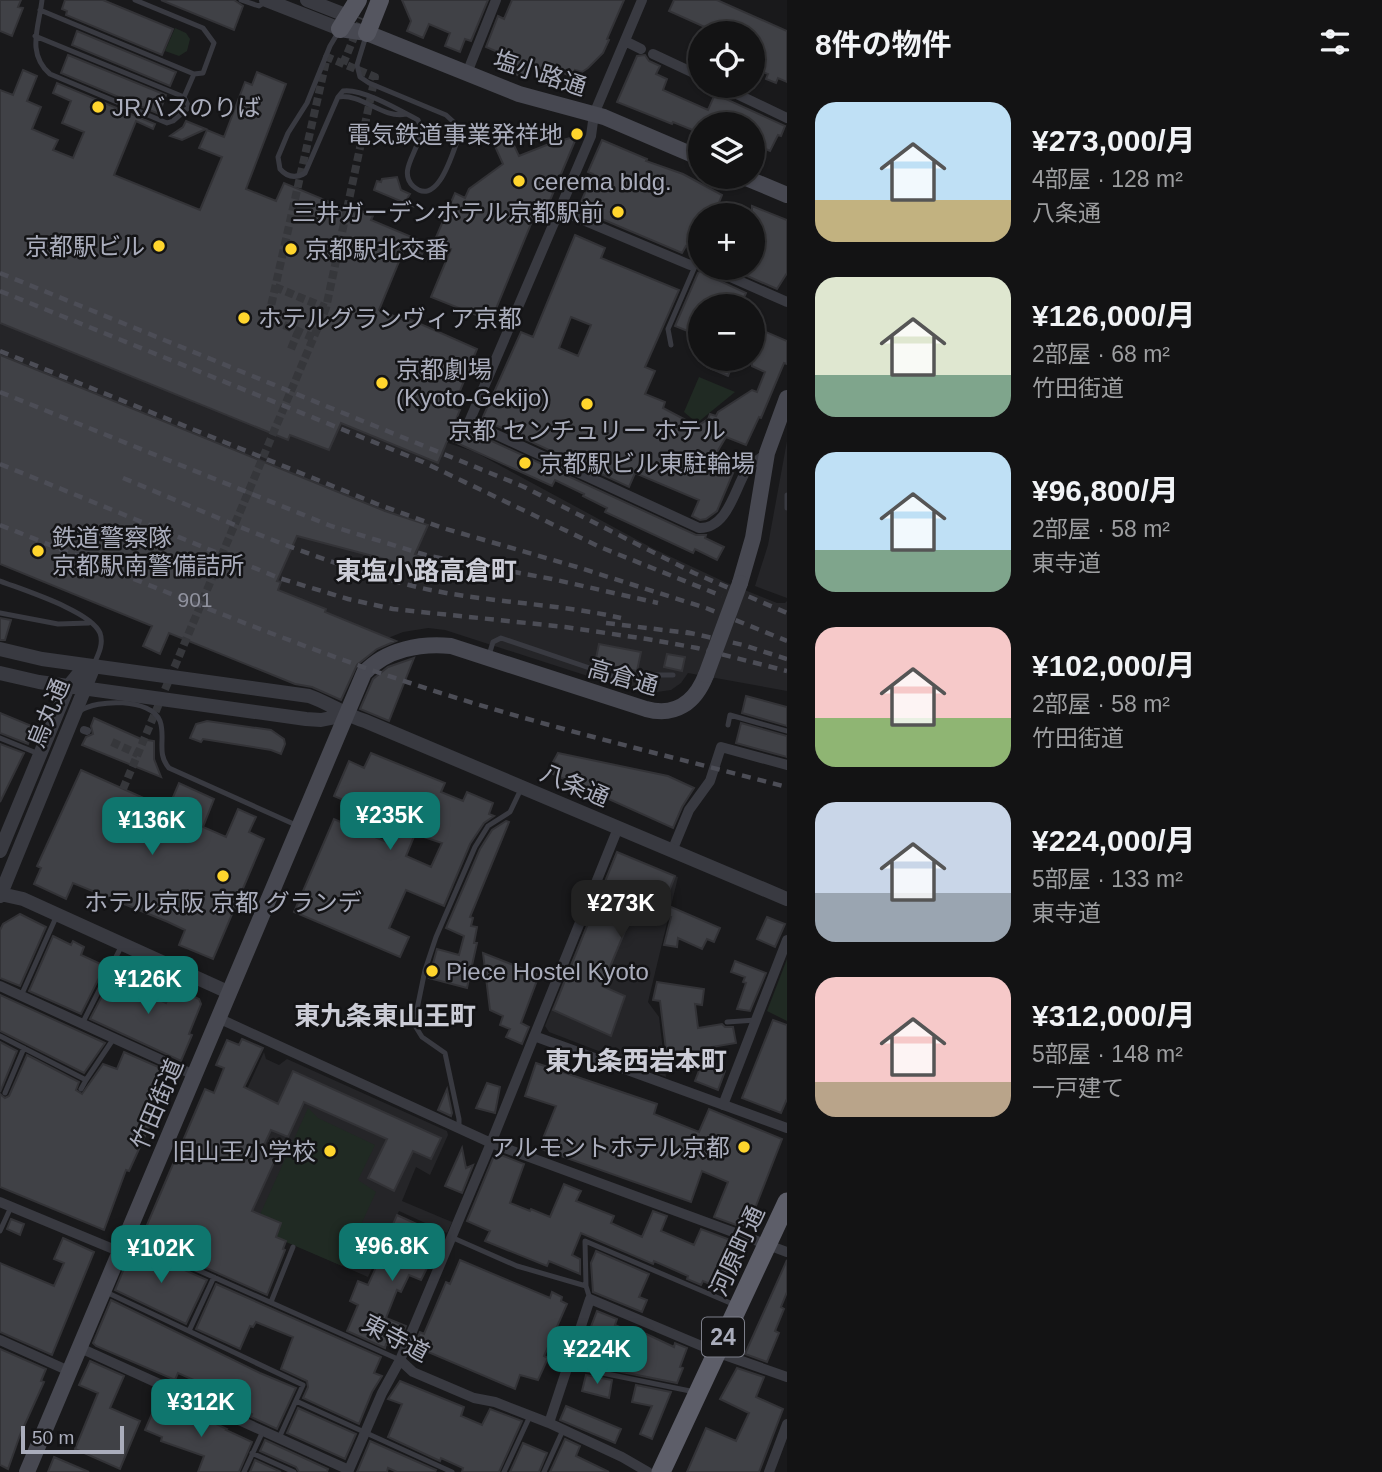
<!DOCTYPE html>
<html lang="ja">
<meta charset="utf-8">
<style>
:root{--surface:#131314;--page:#1c1c1d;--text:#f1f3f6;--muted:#9d9ea0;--line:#323234;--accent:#0f766e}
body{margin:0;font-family:Helvetica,"Noto Sans JP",sans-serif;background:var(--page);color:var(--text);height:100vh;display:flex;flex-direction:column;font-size:26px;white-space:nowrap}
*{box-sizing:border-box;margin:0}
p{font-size:23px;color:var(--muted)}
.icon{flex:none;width:38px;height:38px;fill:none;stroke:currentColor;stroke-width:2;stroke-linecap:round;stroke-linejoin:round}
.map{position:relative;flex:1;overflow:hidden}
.sheet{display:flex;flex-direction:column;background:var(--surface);width:595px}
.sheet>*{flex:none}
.tools{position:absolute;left:688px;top:21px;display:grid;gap:14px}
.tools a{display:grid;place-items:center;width:77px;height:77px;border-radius:50%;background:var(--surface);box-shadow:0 2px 5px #0004,0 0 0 2px var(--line);font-size:35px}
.scale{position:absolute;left:21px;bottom:18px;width:103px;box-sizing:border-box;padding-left:7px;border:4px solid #aaadbc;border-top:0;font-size:19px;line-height:24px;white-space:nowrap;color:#aaadbc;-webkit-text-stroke:5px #141416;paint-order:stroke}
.price{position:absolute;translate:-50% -60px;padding:0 16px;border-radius:14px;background:var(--accent);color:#fff;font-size:23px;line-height:46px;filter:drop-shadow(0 2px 4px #0008)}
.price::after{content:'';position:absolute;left:50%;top:42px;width:21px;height:16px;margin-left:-10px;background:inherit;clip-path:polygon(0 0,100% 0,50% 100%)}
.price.on{background:#222;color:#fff}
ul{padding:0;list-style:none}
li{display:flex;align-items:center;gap:21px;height:175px;padding:0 28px}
li span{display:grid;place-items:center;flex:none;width:196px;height:140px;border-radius:21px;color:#555}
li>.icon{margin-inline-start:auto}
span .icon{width:84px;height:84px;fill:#fffc;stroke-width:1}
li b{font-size:30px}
h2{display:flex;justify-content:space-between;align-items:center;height:84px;padding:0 28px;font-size:30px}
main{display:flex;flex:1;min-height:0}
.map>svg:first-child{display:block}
</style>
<main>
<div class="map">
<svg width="787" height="1472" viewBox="0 0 787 1472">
<rect width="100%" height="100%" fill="#19191b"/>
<path fill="#252528" d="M0,261L445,447L448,443L475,452L654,549L727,583L777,603H785L787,601V691L688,673L681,683L671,690L650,693L628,689L445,630L428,628L403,632L388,638L325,612V609L0,476Z
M787,441V598L755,586L768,545Z
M616,852L678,877L648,1002L659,1017L666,1077L549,1032L545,1026Z
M264,1052L266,1059L279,1065L287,1059L447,1131L448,1135L430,1175L416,1167L402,1201L452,1222L447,1233L399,1211L368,1277L195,1202Z"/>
<path fill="#202a23" d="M175,28L186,33L190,39L187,51L179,56L165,51Z
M699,377L735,392L697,423L684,412Z
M787,959V1021L767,1011Z
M308,1108L318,1118L375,1145L358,1180L376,1192L342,1266L249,1226L258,1219Z"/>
<path fill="#404146" stroke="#333337" stroke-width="2" fill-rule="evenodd" d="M0,0H21L18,7L23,8L12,36L0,31Z
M65,0H103L173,29L162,55L66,15L67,11L62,9Z
M161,0H234L243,6L234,30Z
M402,0H488L471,41L465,39L460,52L445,46L450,33L429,24L423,38L407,31L411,21Z
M512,0H624L607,39L609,40L603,53L588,68L582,72L575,70L573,77L556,70L554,73L532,65L526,79L511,72L516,60L486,47L498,16L504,19Z
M674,0H717L787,31V82L778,78L776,83L766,79L768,74L752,68L759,51L752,49V33H718L669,11Z
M77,31L176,72L170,86L72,45Z
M68,55L166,95L159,114L61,73Z
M645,55L649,61L660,66L656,74L667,79L663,90L708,110L715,94L785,126L781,136L778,135L770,151L752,143V124H700V133L673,122L672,124L617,102L637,56Z
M23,70L37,76L27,101L41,107L32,129L58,140L53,150L73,158L84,132L62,123L71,101L53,93L57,83L155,124L153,129L136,121L114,175L200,210L222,157L199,148L207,130L224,137L245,82L252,85L257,72L286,84L246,189L276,201L284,183L356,213L357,209L373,216L371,220L426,243L422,254L405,247L379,310L404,320L405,317L477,349L453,408L460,410L455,422L466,429L696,535H706L705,538L724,547L717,560L695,549L693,553L605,512L607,508L583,496L584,494L555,480L552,486L448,439L438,463L341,423L329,450L290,435L288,440L0,323V90L13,95Z
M186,121L206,129L182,140L170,136L183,127Z
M577,136L541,222L533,219L491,321L431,297L451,249L434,242L455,193L465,198L469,189L503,164L494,144L510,137L519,156L549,144Z
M602,140L647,159L646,161L683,174L722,195L714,215H700V251L686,246L682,253L578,209L593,174L588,172Z
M397,177L401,190L410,194L407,199L412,206L374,190L377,181L381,182L382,179Z
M752,206L787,220V273L777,289L729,268H752L763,242L752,235Z
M575,235L605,248L601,258L679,290L645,367L655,371L645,394L665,402L663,408L697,426L708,419L710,414L716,416L718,412L752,390L757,392L765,372L752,366V326L787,341V364L784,363L761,418L759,417L746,445L726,437L710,464L733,473L717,511L706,519L700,520L692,516L699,500L635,473L629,487L482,419L521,332L533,337ZM571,317L591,325L578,356L559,348Z
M703,270L707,275L746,293L740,306H700V336L675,326L698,273Z
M0,355L385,511L428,525L415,554L422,556L418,568L297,536L277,581L281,582L278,590L326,609L325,612L396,641L377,649L357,665L341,700L312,687L295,684L169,633L160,654L143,646L152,626L0,564Z
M710,359H735L728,376L707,367Z
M0,618L11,620L5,640H0Z
M599,644L641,652L637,671L595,663Z
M667,654L685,657L682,671L664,667Z
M414,658L389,721L360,709L373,679L388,667Z
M746,696L787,707V726L742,713Z
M0,713L34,727L28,744L0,733Z
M94,718L141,739L154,741V759L161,777L82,745L86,737L93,734L91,726Z
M207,721L271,730L284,739L285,744L281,754L271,750L203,739L201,742L190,738L196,724Z
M741,723L787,736V757L736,743Z
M0,744L24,753L0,802Z
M371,753L445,783L441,792L463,801L467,792L493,803L489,814L494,816L484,823L470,844L444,906L406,890L389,928L409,937L400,957L294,912L334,819L393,845L402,825L334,796L349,761L364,768ZM415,834L442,843L431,867L406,856Z
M558,753L668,776L694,788L682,807L673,828L553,774L558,764L553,762Z
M81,770L168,809L179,783L214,799L203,827L226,837L238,809L256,817L249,832L264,839L213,959L179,945L185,930L168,922L73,883L66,899L34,884L41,868L37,866Z
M506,821L509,822L470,917L473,918L471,926L477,927L474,943H477L467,988L429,978L437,949L459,955L464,936L446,928L480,849L492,830Z
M617,852L675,876L664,904L720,928L714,942L707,939L702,949L678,938L677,947L664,945L671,917L635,907L602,986L625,996L611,1036L553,1010Z
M20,914L46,927L20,986L0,978V930L3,924Z
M767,917L785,924L775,947L757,939Z
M53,936L71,945L73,941L84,947L81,955L105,966L81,1014L29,991Z
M483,953L539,975L521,1023L529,1027L522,1044L506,1037L510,1029L500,1025L503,1016L490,1010Z
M735,961L766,973L750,1011L737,1009L746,983L743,982L745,977L731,972Z
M115,971L140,983L136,990L166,1003L173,987L199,999L201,1004L189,1034L192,1035L181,1061L90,1019Z
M657,982L704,989L702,1005L695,1004L698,1028L722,1024L725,1027H733L736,1043L712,1047L716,1067L725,1071L718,1090L695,1081L705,1055L667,1058L660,1001L653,1000Z
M0,995L105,1043L84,1073L0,1031Z
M773,1020L787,1025V1099L781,1113L742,1098Z
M242,1039L263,1048L244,1087L278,1104L293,1071L441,1138L431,1159L413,1151L394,1191L368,1178L387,1139L304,1102L288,1137L271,1130L262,1149L277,1156L252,1211L281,1223L276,1237L286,1241L283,1249L285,1250L267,1295L141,1239L205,1089L214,1093L224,1068L216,1065L227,1040L239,1045Z
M0,1042L17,1051L0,1092Z
M124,1052L163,1069L155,1088L165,1092L129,1171L126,1170L104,1230L0,1187V1094L5,1098L9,1096L27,1055L79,1082L76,1090L82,1094L103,1064L117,1069Z
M536,1063L657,1104L654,1114L699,1132L709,1109L782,1139L747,1229L714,1217L728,1182L702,1171L691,1202L541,1149L544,1141H542L556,1106L525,1096Z
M487,1083L500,1087L495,1113L476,1108Z
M447,1089L452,1113L451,1116L438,1110Z
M462,1148L466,1168L473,1165L462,1193L445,1186Z
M501,1155L524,1164L510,1203L530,1211L531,1209L550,1217L564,1184L581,1191L576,1201L614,1216L611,1223L642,1237L653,1211L667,1216L661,1231L694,1245L701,1229L741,1244L719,1288L703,1281L701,1285L687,1279L688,1276L654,1261L653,1264L581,1233L572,1255L580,1259V1274L549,1261L547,1266L485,1241L490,1231L467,1221L493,1158Z
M397,1215L443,1236L421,1280L409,1275L401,1292L397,1290L386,1318L406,1326L396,1348L386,1344L385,1348L347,1331L358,1305L350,1301L358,1281L368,1285L382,1254L388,1256L398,1235L390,1231Z
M11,1219L24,1224L20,1235L7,1229Z
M63,1238L94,1252L52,1355L0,1332V1263L54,1286L64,1263L54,1259Z
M133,1247L207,1280L186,1324L115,1290Z
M596,1251L649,1274L639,1297L647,1300L642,1312L593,1292L591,1263Z
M460,1260L550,1298L552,1292L562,1297L561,1301L567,1304L544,1356L548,1358L538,1380L520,1375L515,1389L414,1346L420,1332L424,1334L446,1282L450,1284Z
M787,1260V1292L781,1307L784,1309L775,1331L779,1333L767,1362L745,1354Z
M216,1284L381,1357L374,1373L382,1376L372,1392L359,1424L303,1398L308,1387L307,1381L281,1369L293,1337L256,1322L253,1327L250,1326L240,1349L196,1329Z
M111,1300L260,1373L296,1388L277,1429L251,1417L252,1414L215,1400L219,1391L178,1373L175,1380L96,1346L93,1343Z
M597,1311L617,1319L615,1325L636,1334L638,1330L674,1347L675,1343L687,1348L680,1367L683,1368L677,1383L577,1363Z
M0,1349L46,1369L41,1381L44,1382L20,1435L8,1469L0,1465Z
M90,1361L124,1376L110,1408L140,1421L120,1469L75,1449L98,1393L79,1385Z
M737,1368L764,1377L756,1397L783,1409L759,1472H687L706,1428L736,1441L749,1413L720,1399Z
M586,1375L612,1380L609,1398L582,1391Z
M400,1381L464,1407L461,1416L482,1425L490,1409L522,1421L499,1472H462L463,1468L441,1458L440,1461L388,1437L402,1404L388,1399Z
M636,1385L671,1392L652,1439L640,1434L652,1406L632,1402Z
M179,1406L215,1421L214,1423L227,1429L226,1430L252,1442L239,1472H198L204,1456L161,1441L162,1437L145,1430L154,1409L175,1417Z
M566,1406L621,1429L615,1443L560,1420Z
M298,1408L356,1434L345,1459L287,1433Z
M565,1439L580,1446L576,1456L609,1472H550Z
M265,1440L328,1469L327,1472H299L296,1467L260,1451Z
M370,1441L436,1470L435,1472H397L388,1468L387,1472H357Z
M523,1443L547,1453L539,1472H510Z
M54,1457L89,1472H48Z
M255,1460L281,1472H250Z"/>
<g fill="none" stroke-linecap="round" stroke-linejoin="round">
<path stroke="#36373b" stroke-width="8" stroke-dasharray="8 4" stroke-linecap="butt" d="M343,64L362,18
M275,287L326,308
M284,325L314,338
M291,349L298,332
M112,742L138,754
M123,789L326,308L375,77L327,57L271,306"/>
<path stroke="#393a41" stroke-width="5" d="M241,0L259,6L267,1
M40,10L194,74L203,73L214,43L203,28L135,0
M339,31L330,46L307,103L288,133L278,157L280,169C287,177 295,179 305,173L338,97C362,93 382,119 406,114
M35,36L184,97L189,107L173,121L167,123L50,74C26,53 39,27 42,0
M184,97L194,74
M338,97L343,91C362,88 401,111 418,120C430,142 394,168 413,186C438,209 453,151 459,136V127L446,115L369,83L360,77L357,65L366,36
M671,345L668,329L696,264
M787,495V508
M0,581C23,590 91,611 100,633C104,644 98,655 94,664
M0,613L58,624L89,623
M489,655L493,642L501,638L622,679L645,675H673
M80,711C97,699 151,698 160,721C166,738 156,753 169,768L296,825
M728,725L730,715L787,731
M0,738L39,754
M21,996L57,915
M727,1022L756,1020
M82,1024L122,945
M0,1036L86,1080L114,1038
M81,1089L86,1080
M5,1093L24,1048
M459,1128V1119L445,1053L422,1037L414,1024L425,970L436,937L475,847L488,826L510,812L522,787
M0,1231L11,1207
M451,1237L517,1266L586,1286
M128,1239L400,1360
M106,1292L303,1385L279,1438
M590,1299L586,1286L585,1241L735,1305
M271,1302L293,1247
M189,1331L214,1277
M568,1366L695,1392
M296,1401L452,1472
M252,1453L294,1472
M244,1472L263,1431
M504,1472L530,1416
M544,1472L563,1430"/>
<path stroke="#393a41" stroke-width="8" d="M84,730L87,731"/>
<path stroke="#393a41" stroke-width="10" d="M642,0L594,114L591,136L469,422L699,528C727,529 734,491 746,471C750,464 760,459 767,453
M625,41L641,49
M653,54L700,76
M467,73L496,0
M720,86L787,118
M559,210L690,265L700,263
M710,268L787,302
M672,851L689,810L710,781L721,747L787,765
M0,986L194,1075
M218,1018L491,1143L787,1252
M534,1036L787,1128
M723,1105L787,940
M0,1202L118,1251
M0,1340L69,1371
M78,1347L349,1470
M400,1360L413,1372L474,1398L495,1402L549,1423L622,1457L648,1472
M549,1423L590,1299L716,1352L787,1377
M348,1472L382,1393L400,1360L491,1143L618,828
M769,1472L787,1424"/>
<path stroke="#393a41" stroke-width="14" d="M266,0L340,29
M307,0L348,16
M0,649L42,659L309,696C329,703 345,715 365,721L787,899
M0,673L39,682L306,719L321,720L346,715
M0,851L68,687L81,671L92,666
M1,894L23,899L228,992
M0,896L94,666"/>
<path stroke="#474851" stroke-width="16" d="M340,29L367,33L519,94L604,117L700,158
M744,177L787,195
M740,583L753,538L767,453L787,398
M27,1472L364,673C386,649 421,643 451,646L646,709C675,717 695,703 706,675"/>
<path stroke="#555660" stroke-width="18" d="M340,29L358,0
M367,33L380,0"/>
<path stroke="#5d5e69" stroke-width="19" d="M661,1472L787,1202"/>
<path stroke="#4c4d56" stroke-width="4.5" stroke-dasharray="9 7" stroke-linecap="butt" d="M0,273L522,486L694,573L787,613
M0,291L423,462L600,547L722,596
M0,351L377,504L443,528L577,567L706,608L787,641
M0,392L331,526L429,556L552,579L658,603
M0,464L279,578L348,599L393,609L565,627L647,639L697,648L787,671
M123,478C217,517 311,560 409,585C479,603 551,602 621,618
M0,525C136,579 271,637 410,683C533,724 661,754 787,787
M606,623L696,634
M686,632L743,645L787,659"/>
<path stroke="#474851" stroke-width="16" d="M706,675L740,583"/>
</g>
<g fill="#ffd52d" stroke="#141416" stroke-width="2.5">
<circle cx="98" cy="107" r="7"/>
<circle cx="577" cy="134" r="7"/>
<circle cx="519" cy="181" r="7"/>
<circle cx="618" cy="212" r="7"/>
<circle cx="159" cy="246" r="7"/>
<circle cx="291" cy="249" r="7"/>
<circle cx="244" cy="318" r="7"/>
<circle cx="382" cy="383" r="7"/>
<circle cx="587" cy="404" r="7"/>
<circle cx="525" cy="463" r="7"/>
<circle cx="38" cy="551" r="7"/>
<circle cx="223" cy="876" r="7"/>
<circle cx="432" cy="971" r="7"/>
<circle cx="744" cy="1147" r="7"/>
<circle cx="330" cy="1151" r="7"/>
</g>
<g text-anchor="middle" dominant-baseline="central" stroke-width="5" stroke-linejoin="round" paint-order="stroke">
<g font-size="21" fill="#90929e">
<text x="195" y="599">901</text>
</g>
<rect fill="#141416" stroke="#7d7f8a" stroke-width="2" x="702" y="1317.5" width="42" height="39" rx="5"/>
<g font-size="23" font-weight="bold" fill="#aaadbc">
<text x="723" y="1337">24</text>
</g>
<g font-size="24" fill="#aaadbc" stroke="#141416">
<text transform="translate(540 73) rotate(18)">塩小路通</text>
<text transform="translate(623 677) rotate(16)">高倉通</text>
<text transform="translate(48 713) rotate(-68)">烏丸通</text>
<text transform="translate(575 785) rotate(23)">八条通</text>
<text transform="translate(157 1104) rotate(-67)">竹田街道</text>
<text transform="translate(737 1251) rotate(-65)">河原町通</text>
<text transform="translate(396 1338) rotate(28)">東寺道</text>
</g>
<g font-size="24" fill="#aaadbc" stroke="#141416" text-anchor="start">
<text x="112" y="107">JRバスのりば</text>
<text x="563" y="134" text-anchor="end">電気鉄道事業発祥地</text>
<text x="533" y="181">cerema bldg.</text>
<text x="604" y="212" text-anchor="end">三井ガーデンホテル京都駅前</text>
<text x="145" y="246" text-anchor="end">京都駅ビル</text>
<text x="305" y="249">京都駅北交番</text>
<text x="258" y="318">ホテルグランヴィア京都</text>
<text x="396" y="369">京都劇場<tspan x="396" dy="28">(Kyoto-Gekijo)</tspan></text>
<text x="587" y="430" text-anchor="middle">京都 センチュリー ホテル</text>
<text x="539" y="463">京都駅ビル東駐輪場</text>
<text x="52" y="537">鉄道警察隊<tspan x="52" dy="28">京都駅南警備詰所</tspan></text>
<text x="223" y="902" text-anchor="middle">ホテル京阪 京都 グランデ</text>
<text x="446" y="971">Piece Hostel Kyoto</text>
<text x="730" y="1147" text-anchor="end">アルモントホテル京都</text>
<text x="316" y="1151" text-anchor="end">旧山王小学校</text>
</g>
<g font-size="26" font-weight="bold" fill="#cccdd7" stroke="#141416">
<text x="426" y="571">東塩小路高倉町</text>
<text x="385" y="1016">東九条東山王町</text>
<text x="636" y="1061">東九条西岩本町</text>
</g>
</g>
</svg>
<div class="tools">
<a><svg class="icon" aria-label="locate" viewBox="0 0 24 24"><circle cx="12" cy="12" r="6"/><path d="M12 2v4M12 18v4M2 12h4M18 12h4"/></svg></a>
<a><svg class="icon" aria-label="layers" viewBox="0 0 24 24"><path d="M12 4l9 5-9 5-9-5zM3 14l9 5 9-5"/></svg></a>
<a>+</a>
<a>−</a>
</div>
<div class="scale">50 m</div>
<b class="price" style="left:390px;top:852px">¥235K</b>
<b class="price" style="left:152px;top:857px">¥136K</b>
<b class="price on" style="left:621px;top:940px">¥273K</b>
<b class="price" style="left:148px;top:1016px">¥126K</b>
<b class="price" style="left:392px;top:1283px">¥96.8K</b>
<b class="price" style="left:161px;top:1285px">¥102K</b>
<b class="price" style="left:597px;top:1386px">¥224K</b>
<b class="price" style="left:201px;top:1439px">¥312K</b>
</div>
<section class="sheet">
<h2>8件の物件<svg class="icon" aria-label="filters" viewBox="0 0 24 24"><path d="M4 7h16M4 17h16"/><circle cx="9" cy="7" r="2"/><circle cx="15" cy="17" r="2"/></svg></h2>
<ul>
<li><span style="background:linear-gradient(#bfe0f5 70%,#c2b280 0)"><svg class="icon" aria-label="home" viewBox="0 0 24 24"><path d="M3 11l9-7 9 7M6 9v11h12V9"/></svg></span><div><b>¥273,000/月</b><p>4部屋 · 128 m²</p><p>八条通</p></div></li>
<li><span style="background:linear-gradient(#dfe7d0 70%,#7fa58c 0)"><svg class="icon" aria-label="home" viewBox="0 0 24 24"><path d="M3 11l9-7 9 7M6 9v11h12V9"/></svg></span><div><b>¥126,000/月</b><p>2部屋 · 68 m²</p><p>竹田街道</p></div></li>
<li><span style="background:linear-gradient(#bfe0f5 70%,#7fa58c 0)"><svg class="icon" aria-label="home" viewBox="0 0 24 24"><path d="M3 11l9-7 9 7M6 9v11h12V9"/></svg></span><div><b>¥96,800/月</b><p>2部屋 · 58 m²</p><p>東寺道</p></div></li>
<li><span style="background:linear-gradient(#f6c9c9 65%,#8fb573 0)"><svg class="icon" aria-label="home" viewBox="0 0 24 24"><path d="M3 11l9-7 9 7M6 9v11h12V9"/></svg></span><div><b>¥102,000/月</b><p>2部屋 · 58 m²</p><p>竹田街道</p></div></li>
<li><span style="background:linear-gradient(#c9d6e8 65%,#9aa5b1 0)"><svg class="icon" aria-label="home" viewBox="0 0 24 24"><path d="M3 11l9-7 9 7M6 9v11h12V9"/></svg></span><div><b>¥224,000/月</b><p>5部屋 · 133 m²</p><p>東寺道</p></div></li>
<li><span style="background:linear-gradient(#f6c9c9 75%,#b9a48a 0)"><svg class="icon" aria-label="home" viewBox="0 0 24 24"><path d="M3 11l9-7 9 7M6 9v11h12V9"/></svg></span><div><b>¥312,000/月</b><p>5部屋 · 148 m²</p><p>一戸建て</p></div></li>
</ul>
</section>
</main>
